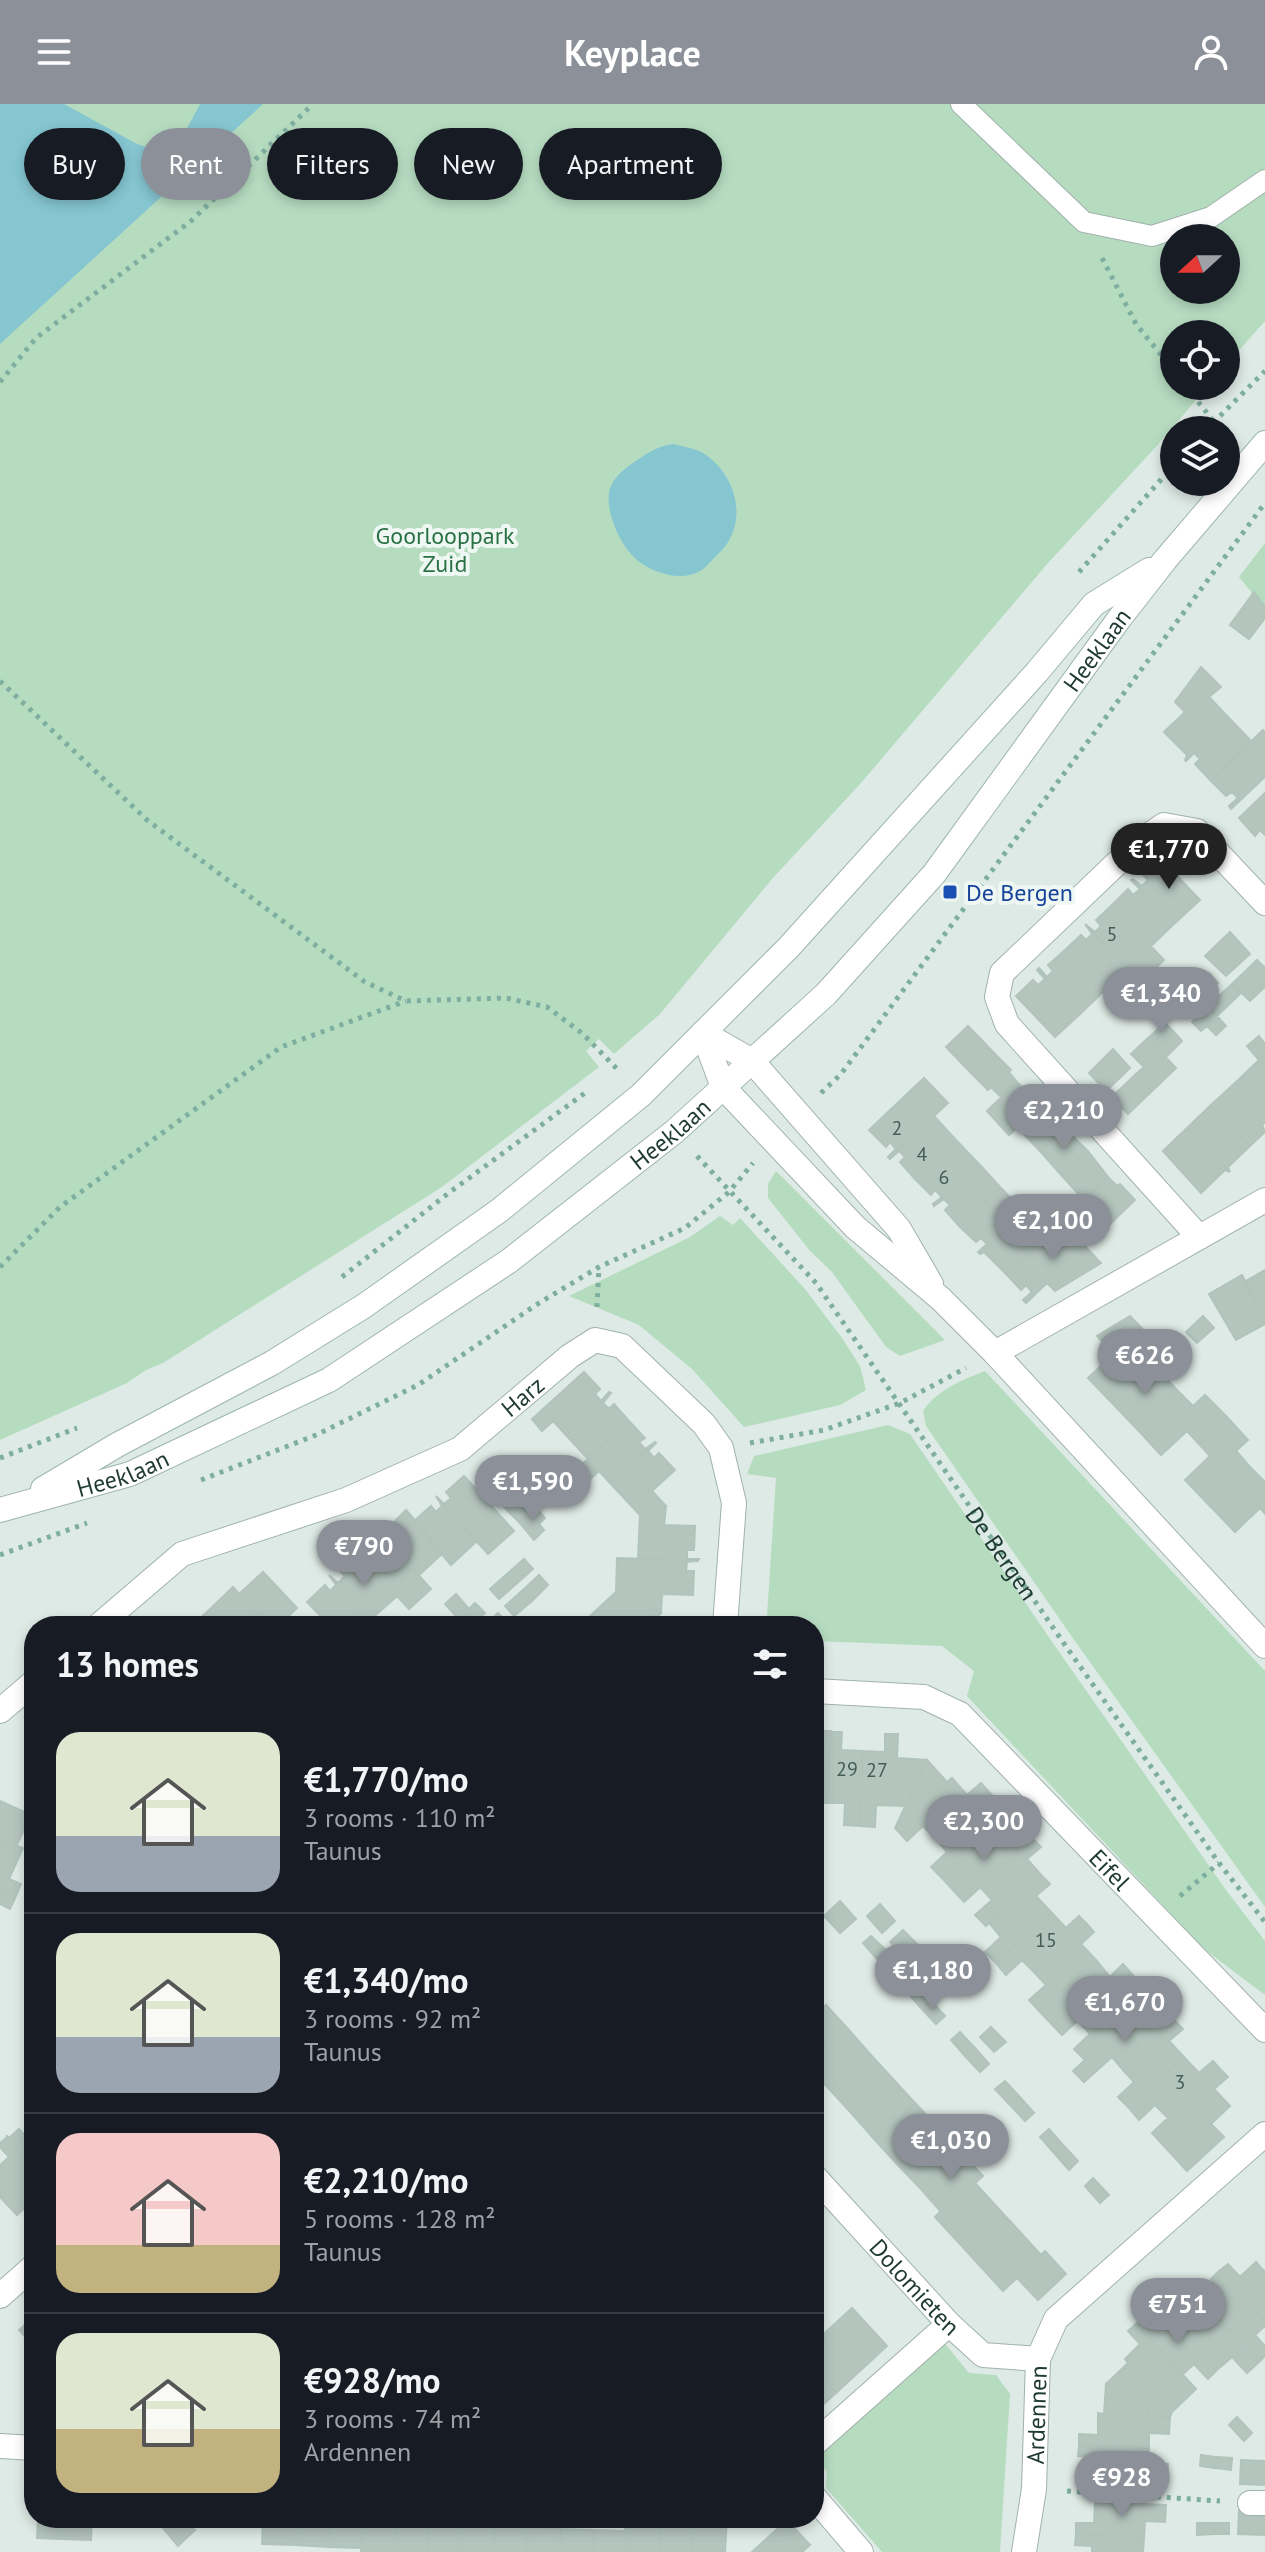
<!DOCTYPE html>
<meta charset="utf-8">
<style>
:root{--surface:#171b24;--page:#242831;--text:#f1f3f6;--muted:#9ea1a6;--line:#363941;--accent:#8c9099}
body{margin:0;font-family:"PT Sans",sans-serif;background:var(--page);color:var(--text);height:100vh;display:flex;flex-direction:column;font-size:30px;white-space:nowrap}
*{box-sizing:border-box;margin:0}
p{font-size:26px;color:var(--muted)}
.icon{flex:none;width:44px;height:44px;fill:none;stroke:currentColor;stroke-width:2;stroke-linecap:round;stroke-linejoin:round}
.map{position:relative;flex:1;overflow:hidden}
.panel{position:absolute;left:24px;top:1512px;width:800px;height:912px;display:flex;flex-direction:column;background:var(--surface);border-radius:32px;box-shadow:0 4px 12px #0003}
.panel>*{flex:none}
.top-card{position:absolute;left:24px;top:24px;width:800px;height:72px;display:flex;gap:16px}
.needle{width:52px;rotate:249deg}
.buttons{position:absolute;left:1160px;top:120px;display:grid;gap:16px}
.buttons a{display:grid;place-items:center;width:80px;height:80px;border-radius:50%;background:var(--surface);box-shadow:0 4px 12px #0003;font-size:40px}
.price{position:absolute;translate:-50% -68px;padding:0 18px;border-radius:28px;background:var(--accent);color:#fff;font-size:26px;line-height:52px;filter:drop-shadow(0 2px 4px #0008)}
.price::after{content:'';position:absolute;left:50%;top:48px;width:24px;height:18px;margin-left:-12px;background:inherit;clip-path:polygon(0 0,100% 0,50% 100%)}
.price.current{background:#222;color:#fff}
ul{padding:0;list-style:none}
li{display:flex;align-items:center;gap:24px;height:200px;padding:0 32px}
li+li{border-top:2px solid var(--line)}
li span{display:grid;place-items:center;flex:none;width:224px;height:160px;border-radius:24px;color:#555}
li>.icon{margin-inline-start:auto}
span .icon{width:96px;height:96px;fill:#fffc;stroke-width:1}
li b{font-size:34px}
h2{display:flex;justify-content:space-between;align-items:center;height:96px;padding:0 32px;font-size:34px}
.tag{padding:0 28px;border-radius:36px;background:var(--surface);box-shadow:0 4px 12px #0003;font-size:28px;line-height:72px}
.tag.current{background:var(--accent);color:#fff}
header{display:flex;justify-content:space-between;align-items:center;height:104px;padding:0 32px;background:var(--accent);color:#fff;font-size:36px;font-weight:600}
.map>svg:first-child{display:block}
</style>
<header><svg class="icon" aria-label="menu" viewBox="0 0 24 24"><path d="M4 6h16M4 12h16M4 18h16"/></svg>Keyplace<svg class="icon" aria-label="person" viewBox="0 0 24 24"><circle cx="12" cy="8" r="4"/><path d="M4 21q1-7 8-7t8 7"/></svg></header>
<div class="map">
<svg width="1265" height="2448" viewBox="0 0 1265 2448">
<rect width="100%" height="100%" fill="#deeae5"/>
<path fill="#b6dcc0" fill-rule="evenodd" d="M0,0H1265V217L1226,261V230H1174V282H1208L1154,345L1048,459L861,679L772,775L660,910L614,950L599,935L586,947L599,963L442,1083L163,1259L146,1266L127,1279L0,1336ZM1174,134H1226V186H1174Z
M1265,439V505L1239,473Z
M776,1067L945,1236L900,1252L886,1243L832,1168L810,1147L768,1094V1080Z
M720,1112L733,1121L740,1114L805,1185L842,1234L860,1262L866,1286L840,1301L744,1323L692,1265L639,1221L569,1192L690,1133Z
M985,1267L1265,1567V1803L1072,1533L926,1322L923,1307C937,1286 962,1276 985,1267Z
M888,1321L910,1330L1057,1545L1226,1786L1265,1837V1891L1204,1845L967,1592L974,1567L942,1542L814,1537V1522H738L737,1512H767L776,1374L747,1370L754,1352Z
M942,2236L969,2269L996,2271L1010,2290L1000,2448H882L826,2384L827,2368L814,2351Z"/>
<path fill="#85c6d1" d="M0,0H64L137,40L161,48L175,47L200,0H263L0,240Z
M674,340C683,343 695,344 703,349C739,372 750,423 716,452C711,457 705,465 698,468C680,478 650,468 636,455C620,441 606,409 609,389C611,375 625,364 636,357C648,349 659,341 674,340Z"/>
<path fill="#b4c5be" stroke="#b1c4bc" stroke-width="2" d="M1254,488L1265,503V514L1249,535L1230,521Z
M1201,563L1221,583L1209,593L1229,614L1185,656L1187,651L1164,628L1185,608L1175,598Z
M1229,614L1252,638L1211,677L1195,660L1200,655L1194,649L1186,657L1185,656Z
M1263,626L1265,628V673L1231,705L1229,702L1238,694L1232,688L1226,692L1211,677Z
M1265,689V731L1260,726L1255,732L1239,714Z
M1161,755L1200,796L1175,819L1133,775L1142,782L1148,776L1143,771Z
M1133,775L1175,819L1151,842L1112,801L1128,785L1133,791L1140,785L1131,776Z
M1112,801L1164,856L1140,879L1085,820L1095,828L1101,822L1096,816Z
M1085,820L1127,865L1104,887L1065,846L1081,831L1086,836L1092,830Z
M1230,828L1250,850L1226,872L1205,852Z
M1065,846L1104,887L1080,910L1037,866L1039,864L1047,873L1053,867L1048,861Z
M1257,856L1265,864V883L1250,897L1232,880Z
M1037,866L1080,910L1055,933L1016,892L1033,876L1038,881L1045,875Z
M1209,869L1218,879L1201,895L1192,885Z
M1232,880L1241,889L1217,912L1208,902Z
M1192,885L1201,895L1184,910L1176,901Z
M1208,902L1226,922L1216,931L1207,922L1201,927L1192,918Z
M1165,919L1174,928L1157,944L1148,934Z
M968,922L997,952L975,973L946,943Z
M1174,928L1182,937L1166,953L1157,944Z
M1259,932L1265,940V963L1247,942Z
M1148,934L1157,944L1141,960L1131,950Z
M1157,944L1176,964L1152,987L1136,970L1144,963L1141,960Z
M1113,945L1130,964L1106,987L1089,969Z
M997,952L1011,966L1009,968L1017,978L1001,993L991,983L988,986L975,973Z
M1259,956L1265,963V1010L1235,979Z
M1136,970L1152,987L1128,1010L1112,993Z
M924,974L948,999L889,1054L888,1053L896,1045L890,1038L886,1043L869,1026Z
M1017,978L1040,1002L1009,1031L987,1007Z
M1235,979L1265,1010V1018L1262,1021L1265,1028L1250,1042L1211,1001Z
M1042,1000L1056,1014L1054,1016L1063,1026L1040,1047L1017,1023Z
M1211,1001L1250,1042L1228,1063L1230,1068L1187,1024Z
M934,1012L956,1036L915,1075L900,1058L905,1053L899,1047L890,1055L889,1054Z
M1187,1024L1230,1068L1225,1066L1201,1089L1163,1047Z
M1063,1026L1071,1035L1073,1033L1088,1047L1062,1072L1040,1047Z
M956,1036L979,1060L934,1102L933,1100L942,1093L935,1086L931,1091L915,1075Z
M1088,1047L1108,1073L1084,1096L1062,1072Z
M979,1060L1001,1084L960,1123L945,1106L950,1101L944,1095L934,1102Z
M1108,1073L1117,1082L1120,1080L1135,1096L1110,1120L1086,1094Z
M1001,1084L1024,1108L980,1150L978,1148L987,1140L981,1134L976,1138L960,1123Z
M1035,1097L1058,1121L1006,1170L984,1148L980,1150Z
M1062,1118L1101,1159L1055,1187L1047,1179L1026,1199L1023,1196L1032,1188L1026,1181L1021,1186L1006,1170Z
M1265,1166V1215L1244,1178Z
M1242,1171L1265,1215V1220L1236,1236L1209,1190Z
M1130,1212L1151,1234L1140,1245L1153,1261L1112,1299L1088,1274L1114,1250L1097,1232Z
M1203,1212L1214,1224L1197,1239L1186,1228Z
M1153,1261L1178,1287L1137,1325L1112,1299Z
M584,1268L600,1285L595,1290L601,1297L609,1288L611,1289L566,1331L553,1317L542,1327L532,1315Z
M1178,1287L1193,1302L1205,1291L1227,1313L1199,1340L1187,1327L1161,1351L1137,1325Z
M611,1289L603,1299L609,1305L614,1300L629,1317L588,1355L566,1331Z
M1227,1313L1248,1336L1236,1347L1251,1364L1210,1402L1185,1376L1210,1352L1199,1340Z
M629,1317L645,1334L639,1338L645,1345L655,1338L610,1379L599,1367L588,1377L577,1365Z
M655,1338L656,1339L648,1347L654,1354L659,1349L675,1366L652,1387L666,1402L640,1411L610,1379Z
M1251,1364L1265,1378V1410L1260,1404L1235,1428L1210,1402Z
M504,1369L513,1379L497,1394L488,1385Z
M464,1372L514,1427L488,1450L436,1392L444,1400L451,1394L446,1388Z
M436,1392L477,1437L451,1461L414,1417L431,1402L436,1408L442,1402Z
M513,1392L529,1409L519,1418L503,1402Z
M535,1402L545,1414L539,1420L544,1426L534,1436L519,1418Z
M666,1402L664,1421L695,1422L694,1446H687V1455H699L698,1457L638,1454L640,1411Z
M406,1406L443,1449L419,1471L378,1426L387,1434L394,1428L389,1423Z
M378,1426L431,1485L409,1505L397,1492L395,1494L357,1452L373,1437L378,1442L384,1436Z
M357,1452L395,1494L370,1516L329,1471L338,1479L345,1472L340,1467Z
M617,1454L698,1457L687,1458L686,1467H694L693,1491L662,1490L661,1509L616,1488Z
M524,1455L533,1465L516,1480L507,1470Z
M263,1468L297,1504L278,1522H265L267,1520L239,1490Z
M507,1470L516,1480L499,1495L490,1485Z
M329,1471L370,1516L364,1522H330L307,1498L325,1481L330,1487L336,1481Z
M539,1471L548,1481L532,1497L523,1486Z
M233,1483L239,1490L267,1520L223,1522L208,1507Z
M523,1486L532,1497L514,1512L505,1502Z
M616,1488L661,1509L648,1522H600L590,1512Z
M456,1490L469,1505L475,1499L485,1509L470,1522H465L445,1500Z
M208,1507L223,1522H191Z
M498,1509L508,1519L504,1522H484Z
M820,1627H831L828,1699L814,1698V1645H819Z
M831,1627L842,1628L841,1646L863,1647L860,1722L844,1721L845,1699H828Z
M885,1630H898L897,1654L927,1656L906,1702L876,1701L875,1723L860,1722L863,1647L885,1648Z
M927,1656L947,1678L952,1674L967,1691L981,1679L988,1687L936,1735L923,1722L907,1737L895,1724Z
M988,1687L996,1695L982,1707L997,1723L942,1774L931,1763L947,1748L936,1735Z
M0,1697L31,1711L16,1743L0,1735Z
M997,1723L1012,1739L1026,1727L1033,1735L964,1798L942,1774Z
M0,1735L23,1744L9,1775L21,1780L16,1792L0,1785Z
M1033,1735L1041,1743L1027,1755L1042,1772L986,1822L975,1811L992,1796L980,1783Z
M1042,1772L1050,1780L1036,1792L1051,1808L996,1859L985,1848L1001,1833L990,1820Z
M0,1785L16,1792L10,1805L0,1800Z
M840,1797L856,1815L840,1829L824,1812Z
M880,1800L895,1817L882,1829L867,1812Z
M1051,1808L1066,1824L1079,1812L1087,1820L1034,1868L1022,1856L1006,1871L996,1859Z
M1087,1820L1094,1828L1081,1840L1096,1856L1040,1908L1029,1896L1046,1881L1034,1868Z
M903,1826L918,1841L904,1854L890,1838Z
M871,1832L886,1846L877,1855L863,1839Z
M918,1841L932,1857L919,1869L904,1854Z
M886,1846L908,1871L899,1879L877,1855Z
M1096,1856L1110,1873L1123,1860L1131,1869L1062,1931L1040,1908Z
M1131,1869L1138,1877L1125,1889L1140,1905L1085,1956L1074,1945L1090,1930L1078,1917Z
M908,1871L930,1896L921,1904L899,1879Z
M930,1896L945,1912L936,1920L921,1904Z
M826,1901L849,1926L814,1958V1913Z
M1140,1905L1154,1921L1168,1909L1175,1917L1123,1966L1112,1953L1084,1978L1073,1967Z
M1175,1917L1183,1925L1169,1937L1184,1953L1129,2004L1118,1993L1134,1978L1123,1966Z
M991,1923L1006,1938L994,1948L980,1933Z
M849,1926L870,1950L831,1987L814,1969V1958Z
M960,1928L975,1944L965,1952L951,1936Z
M975,1944L989,1960L980,1968L965,1952Z
M870,1950L893,1975L853,2011L831,1987Z
M1184,1953L1199,1969L1213,1957L1220,1965L1168,2014L1155,2001L1139,2016L1129,2004Z
M1220,1965L1228,1973L1214,1985L1230,2002L1211,2020L1224,2033L1187,2067L1152,2029Z
M893,1975L915,1999L875,2036L853,2011Z
M1005,1977L1019,1992L1010,2001L995,1985Z
M1019,1992L1034,2009L1025,2017L1010,2001Z
M915,1999L938,2023L897,2060L875,2036Z
M938,2023L960,2048L920,2084L897,2060Z
M19,2025L28,2035L34,2029V2064L6,2034L7,2032L9,2034Z
M1049,2025L1063,2041L1054,2049L1040,2033Z
M6,2034L34,2064V2095L17,2111L0,2093V2061L9,2053L0,2043V2039Z
M1063,2041L1078,2057L1069,2066L1054,2049Z
M960,2048L983,2072L942,2109L920,2084Z
M1093,2074L1109,2091L1100,2099L1085,2082Z
M975,2079L997,2103L959,2139L935,2113L941,2107L942,2109Z
M997,2103L1020,2128L981,2163L959,2139Z
M1020,2128L1041,2151L1045,2147L1066,2170L1038,2196L1017,2174L1003,2187L981,2163Z
M1256,2158L1265,2168V2217L1219,2167L1228,2160L1240,2173Z
M1219,2167L1265,2217V2222L1255,2231L1265,2242V2252L1259,2258L1207,2203L1224,2188L1211,2175Z
M1207,2203L1259,2258L1247,2269L1232,2253L1218,2265L1171,2212L1180,2204L1191,2218Z
M852,2204L887,2242L862,2265L827,2227Z
M1144,2212L1156,2226L1171,2212L1218,2265L1208,2275L1194,2260L1183,2270L1136,2220Z
M28,2218L34,2225V2242L19,2226Z
M1136,2220L1196,2285L1172,2308L1170,2313L1148,2312V2300L1106,2280L1128,2259L1125,2255L1140,2240L1128,2227Z
M827,2227L862,2265L836,2289L814,2264V2239Z
M814,2264L836,2289L814,2309Z
M1106,2280L1148,2300V2312L1170,2313L1169,2330L1149,2329V2344L1079,2341V2330L1098,2331V2309L1104,2310Z
M1237,2313L1252,2329L1244,2337L1229,2321Z
M1079,2341L1149,2344L1148,2359L1168,2360L1167,2377L1095,2374L1097,2353L1078,2352Z
M1201,2351L1216,2353L1215,2364L1200,2362Z
M1216,2353L1232,2354L1231,2366L1215,2364Z
M1241,2356L1265,2357V2381L1240,2380Z
M1095,2398L1166,2401L1165,2418L1145,2417L1144,2433L1076,2430V2419H1094Z
M1239,2406L1265,2407V2431L1238,2430Z
M38,2414H92L91,2436L37,2434Z
M174,2414H184L195,2426L178,2442L163,2424Z
M263,2414H297L296,2441L262,2440Z
M297,2414H330L328,2443L296,2441Z
M330,2414H363L361,2444L328,2443Z
M363,2414L365,2417L396,2418L394,2448H361Z
M625,2414H627L626,2448H593L594,2426L625,2427Z
M627,2414H661L659,2448H626Z
M661,2414H694L692,2448H659Z
M694,2414H727L725,2448H692Z
M787,2416L810,2441L802,2448H752Z
M396,2418L429,2419L427,2448H394Z
M429,2419L462,2421L461,2448H427Z
M1197,2419H1213V2430L1197,2431Z
M1213,2419H1229V2430H1213Z
M462,2421L495,2422L494,2448H461Z
M495,2422L528,2423L527,2448H494Z
M528,2423L561,2425L560,2448H527Z
M561,2425L594,2426L593,2448H560Z
M1076,2430L1144,2433L1143,2448H1092V2442L1075,2441Z"/>
<g fill="none" stroke-linecap="round" stroke-linejoin="round">
<g stroke="#a1b2ac" stroke-width="22">
<path id="lane" d="M961,0L1084,118L1152,132L1211,113L1265,76"/>
</g>
<g stroke="#a1b2ac" stroke-width="26">
<g id="street">
<path d="M703,929L723,983L855,1123L941,1195L995,1249"/>
<path d="M703,929L752,957L899,1125L931,1180"/>
<path d="M1265,1096L995,1249L1265,1542"/>
<path d="M1199,1133L1007,920L997,893L1002,869L1139,738L1164,721L1197,727L1265,799"/>
<path id="s2" d="M98,1522L182,1450L346,1396L460,1345L570,1252L595,1236L622,1242L704,1320L721,1344L734,1399L725,1522"/>
<path id="s3" d="M814,1587L924,1593L960,1610L1265,1926"/>
<path d="M0,1607L34,1578"/>
<path id="s4" d="M814,2072L949,2220L983,2251L1038,2255"/>
<path d="M0,2192L34,2162"/>
<path d="M814,2340L949,2220"/>
<path d="M0,2342L34,2344"/>
<path d="M814,2393L861,2448"/>
<path d="M1250,2399H1265"/>
<path id="s5" d="M1024,2448L1034,2385L1038,2255L1056,2215L1265,2030"/>
</g>
</g>
<g stroke="#9db6ad" stroke-width="26">
<g id="secondary">
<path d="M43,1385L117,1341L272,1259L364,1202L500,1106L641,991L789,843L1037,568L1094,500L1149,466"/>
<path id="s6" d="M0,1406L130,1370L329,1276L509,1157L674,1028L826,890L934,770L1119,515L1165,456L1265,339"/>
</g>
</g>
<g stroke="#7eae9f" stroke-width="5" stroke-dasharray="4 6" stroke-linecap="butt">
<path d="M1102,154L1136,220L1174,267"/>
<path d="M0,278L36,234L191,117L313,0"/>
<path d="M1186,282L1214,318"/>
<path d="M1206,326L1265,267"/>
<path d="M1079,468L1174,361"/>
<path d="M0,577L147,716L365,878L406,897L506,894L547,903L583,930L620,968"/>
<path d="M821,989L841,970L1265,399"/>
<path id="s1" d="M697,1052L816,1179L1065,1541L1219,1759L1265,1818"/>
<path d="M0,1163L60,1103L281,943L406,897"/>
<path d="M342,1173L450,1088L589,986"/>
<path d="M597,1203L599,1163"/>
<path d="M750,1339L824,1326L900,1299L966,1264"/>
<path d="M0,1354L77,1324"/>
<path d="M201,1376L316,1331L418,1281L539,1199L599,1163L685,1124L729,1088L753,1059"/>
<path d="M0,1451L87,1419"/>
<path d="M1180,1792L1219,1759"/>
<path d="M1067,2387L1220,2397"/>
</g>
<use href="#lane" stroke="#fff" stroke-width="20"/>
<use href="#street" stroke="#fff" stroke-width="24"/>
<use href="#secondary" stroke="#fff" stroke-width="24"/>
</g>
<rect fill="#1a4fb4" stroke="#eff7f3" stroke-width="3" x="942" y="780" width="16" height="16" rx="4"/>
<g text-anchor="middle" dominant-baseline="central" stroke-width="8" stroke-linejoin="round" paint-order="stroke">
<g font-size="20" fill="#445d56">
<text x="1112" y="830">5</text>
<text x="897" y="1024">2</text>
<text x="922" y="1050">4</text>
<text x="944" y="1073">6</text>
<text x="847" y="1665">29</text>
<text x="877" y="1666">27</text>
<text x="1046" y="1836">15</text>
<text x="1180" y="1978">3</text>
</g>
<g font-size="24" fill="#297144" stroke="#eff7f3">
<text x="445" y="431">Goorlooppark<tspan x="445" dy="28">Zuid</tspan></text>
</g>
<g font-size="24" fill="#1f3a33" stroke="#eff7f3">
<text stroke="none"><textPath href="#s6" startOffset="1424">Heeklaan</textPath></text>
<text stroke="none"><textPath href="#s6" startOffset="776">Heeklaan</textPath></text>
<text stroke="none"><textPath href="#s2" startOffset="490">Harz</textPath></text>
<text stroke="none"><textPath href="#s6" startOffset="128">Heeklaan</textPath></text>
<text stroke="none"><textPath href="#s1" startOffset="502">De Bergen</textPath></text>
<text stroke="none"><textPath href="#s3" startOffset="366">Eifel</textPath></text>
<text stroke="none"><textPath href="#s4" startOffset="150">Dolomieten</textPath></text>
<text stroke="none"><textPath href="#s5" startOffset="138">Ardennen</textPath></text>
</g>
<g font-size="24" fill="#164399" stroke="#eff7f3" text-anchor="start">
<text x="966" y="788">De Bergen</text>
</g>
</g>
</svg>
<div class="buttons">
<a><svg class="needle" viewBox="-14 -14 28 28"><path d="M0-13l5 13h-10z" fill="#e53935"/><path d="M0 13l5-13h-10z" fill="#9ea1a6"/></svg></a>
<a><svg class="icon" aria-label="locate" viewBox="0 0 24 24"><circle cx="12" cy="12" r="6"/><path d="M12 2v4M12 18v4M2 12h4M18 12h4"/></svg></a>
<a><svg class="icon" aria-label="layers" viewBox="0 0 24 24"><path d="M12 4l9 5-9 5-9-5zM3 14l9 5 9-5"/></svg></a>
</div>
<b class="price current" style="left:1169px;top:787px">€1,770</b>
<b class="price" style="left:1161px;top:931px">€1,340</b>
<b class="price" style="left:1064px;top:1048px">€2,210</b>
<b class="price" style="left:1053px;top:1158px">€2,100</b>
<b class="price" style="left:1145px;top:1293px">€626</b>
<b class="price" style="left:533px;top:1419px">€1,590</b>
<b class="price" style="left:364px;top:1484px">€790</b>
<b class="price" style="left:984px;top:1759px">€2,300</b>
<b class="price" style="left:933px;top:1908px">€1,180</b>
<b class="price" style="left:1125px;top:1940px">€1,670</b>
<b class="price" style="left:951px;top:2078px">€1,030</b>
<b class="price" style="left:1178px;top:2242px">€751</b>
<b class="price" style="left:1122px;top:2415px">€928</b>
<div class="top-card">
<a class="tag">Buy</a>
<a class="tag current">Rent</a>
<a class="tag">Filters</a>
<a class="tag">New</a>
<a class="tag">Apartment</a>
</div>
<section class="panel">
<h2>13 homes<svg class="icon" aria-label="filters" viewBox="0 0 24 24"><path d="M4 7h16M4 17h16"/><circle cx="9" cy="7" r="2"/><circle cx="15" cy="17" r="2"/></svg></h2>
<ul>
<li><span style="background:linear-gradient(#dfe7d0 65%,#9aa5b1 0)"><svg class="icon" aria-label="home" viewBox="0 0 24 24"><path d="M3 11l9-7 9 7M6 9v11h12V9"/></svg></span><div><b>€1,770/mo</b><p>3 rooms · 110 m²</p><p>Taunus</p></div></li>
<li><span style="background:linear-gradient(#dfe7d0 65%,#9aa5b1 0)"><svg class="icon" aria-label="home" viewBox="0 0 24 24"><path d="M3 11l9-7 9 7M6 9v11h12V9"/></svg></span><div><b>€1,340/mo</b><p>3 rooms · 92 m²</p><p>Taunus</p></div></li>
<li><span style="background:linear-gradient(#f6c9c9 70%,#c2b280 0)"><svg class="icon" aria-label="home" viewBox="0 0 24 24"><path d="M3 11l9-7 9 7M6 9v11h12V9"/></svg></span><div><b>€2,210/mo</b><p>5 rooms · 128 m²</p><p>Taunus</p></div></li>
<li><span style="background:linear-gradient(#dfe7d0 60%,#c2b280 0)"><svg class="icon" aria-label="home" viewBox="0 0 24 24"><path d="M3 11l9-7 9 7M6 9v11h12V9"/></svg></span><div><b>€928/mo</b><p>3 rooms · 74 m²</p><p>Ardennen</p></div></li>
</ul>
</section>
</div>
